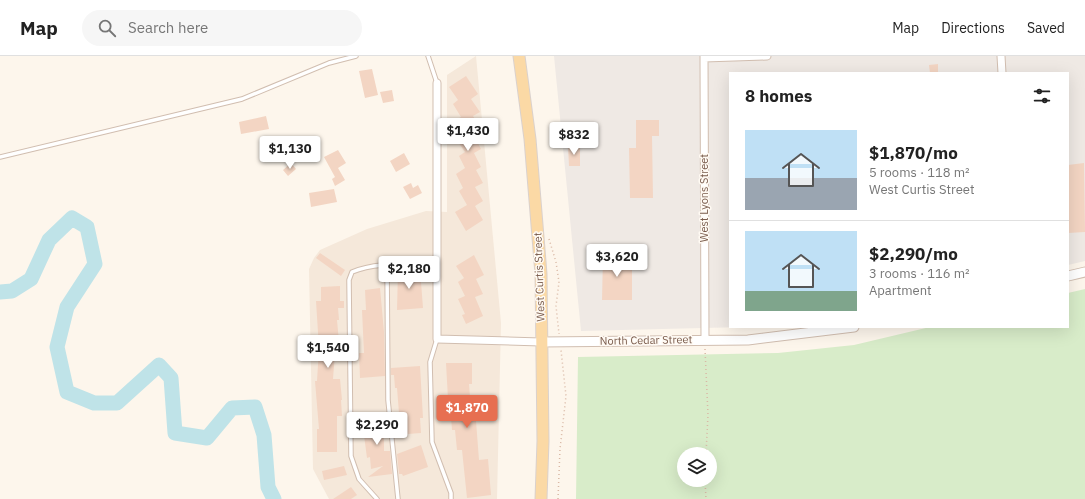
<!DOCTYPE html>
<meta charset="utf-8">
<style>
:root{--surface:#fff;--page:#f6f6f6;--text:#222;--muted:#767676;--line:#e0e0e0;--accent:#e76f51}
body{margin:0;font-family:"IBM Plex Sans",sans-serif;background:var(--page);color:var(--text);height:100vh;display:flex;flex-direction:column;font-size:15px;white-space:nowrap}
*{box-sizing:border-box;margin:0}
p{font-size:13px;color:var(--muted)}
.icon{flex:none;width:22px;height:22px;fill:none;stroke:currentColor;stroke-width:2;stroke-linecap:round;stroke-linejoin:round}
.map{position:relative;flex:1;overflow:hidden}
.sheet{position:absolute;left:729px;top:16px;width:340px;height:256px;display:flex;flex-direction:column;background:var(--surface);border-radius:0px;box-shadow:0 4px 16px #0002}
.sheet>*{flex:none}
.buttons{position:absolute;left:677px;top:391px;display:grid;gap:8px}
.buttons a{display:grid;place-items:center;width:40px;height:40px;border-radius:50%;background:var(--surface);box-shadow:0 4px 16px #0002;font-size:20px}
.price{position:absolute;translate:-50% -34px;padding:0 9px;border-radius:4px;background:#fff;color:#222;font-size:13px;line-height:26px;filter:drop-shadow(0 1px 2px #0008)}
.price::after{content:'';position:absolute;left:50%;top:24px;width:12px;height:9px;margin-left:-6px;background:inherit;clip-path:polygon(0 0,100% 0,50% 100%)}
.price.active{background:var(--accent);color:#fff}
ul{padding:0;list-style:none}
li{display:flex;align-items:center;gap:12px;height:100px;padding:0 16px}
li+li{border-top:1px solid var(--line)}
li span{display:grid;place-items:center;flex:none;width:112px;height:80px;border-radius:0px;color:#555}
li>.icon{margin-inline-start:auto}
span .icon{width:48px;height:48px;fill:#fffc;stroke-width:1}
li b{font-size:17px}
h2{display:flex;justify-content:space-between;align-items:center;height:48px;padding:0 16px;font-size:17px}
header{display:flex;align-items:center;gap:24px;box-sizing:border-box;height:56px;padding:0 20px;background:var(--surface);border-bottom:1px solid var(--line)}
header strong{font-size:19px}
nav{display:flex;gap:22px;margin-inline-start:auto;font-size:14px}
.search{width:280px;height:36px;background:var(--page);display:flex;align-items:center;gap:10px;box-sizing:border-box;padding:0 14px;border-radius:22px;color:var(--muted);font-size:15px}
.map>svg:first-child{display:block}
</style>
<header>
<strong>Map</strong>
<div class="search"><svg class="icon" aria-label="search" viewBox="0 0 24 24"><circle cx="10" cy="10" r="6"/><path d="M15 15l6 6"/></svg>Search here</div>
<nav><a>Map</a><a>Directions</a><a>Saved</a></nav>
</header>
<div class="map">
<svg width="1085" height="443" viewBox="0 0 1085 443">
<rect width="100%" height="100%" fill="#fdf6ec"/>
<path fill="#f5e8da" d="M476,0L501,267L497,443H329L313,413L309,213L314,202L320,194L367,173L426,155L447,156V19Z"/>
<path fill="#efe9e4" d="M554,0H1085V205L1068,209V17H730V271H744L581,275Z"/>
<path fill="#d8ecc9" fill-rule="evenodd" d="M1085,233V443H576L578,301L778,297L854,289L930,271H1068V237ZM684,398H710V424H684Z"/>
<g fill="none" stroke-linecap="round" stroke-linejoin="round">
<path stroke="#bfe3e8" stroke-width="15" d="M0,236L12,235L31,223L49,184L72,162L87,171L95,208L67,251L57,291L67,336L94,347H117L159,309L171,322L175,377L207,382L232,352L255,351L264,379L268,431L274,443"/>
</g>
<path fill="#f3d5c3" d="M938,8V17H930L929,9Z
M372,13L378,39L365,42L359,15Z
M466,20L478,38L471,43L480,56L473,60L481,73L473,78L481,93L474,97L481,111L476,114L483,127L475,131L483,145L475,150L483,164L466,175L455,156L467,149L459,135L463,132L456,118L465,112L459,100L465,96L456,83L462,78L454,65L461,61L453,48L458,44L449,31Z
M392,34L394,45L383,47L380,36Z
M266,60L269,73L241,78L239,66Z
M636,64H659V80H652L653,142H630L629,92H636Z
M580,89V110H569L568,90Z
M338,94L346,107L338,112L345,124L335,130L332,123L335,121L324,101Z
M404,97L410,108L396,116L390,105Z
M291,107L296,113L288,120L283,114Z
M1084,107L1085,176L1068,177V109Z
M411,127L413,132L418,129L422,137L410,143L403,131Z
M334,133L337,146L311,151L309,137Z
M320,197L345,214L341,220L316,202Z
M474,199L484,219L476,223L483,238L475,241L483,260L466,268L462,259L465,258L458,243L465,240L458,226L464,222L456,210Z
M603,200H632V244H602Z
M420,213L423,252L397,254L398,214Z
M340,230V245H344V252H338L339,264H337L340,297H335L333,323H340L342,344H341L342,360H337V396H317V373H319L315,325H317L319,292L316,245H321V231Z
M380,232L384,276L385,320L360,322L359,297H364L362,254H366L365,234Z
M446,307H472V328H469L471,353L475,352L479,404L488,403L491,439L467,442L462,394H457L455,374H458H452L451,361H449Z
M420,310L423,362H420L421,377L395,379L393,361H395V358L399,357L397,332H395L394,319H391V312Z
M387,362L388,380H384V395H390L392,418L368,421L383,410L371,413L370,401L367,402L362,364Z
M421,389L428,411L403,420L402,418H399L397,398Z
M344,410L347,419L324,424L322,415Z
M351,431L357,439L351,443H333Z"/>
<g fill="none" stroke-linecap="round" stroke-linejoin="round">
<g stroke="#d1beb0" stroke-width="5.5">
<path id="service" d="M428,0L437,27
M0,101L242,43L329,7L356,0
M387,209L388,344L398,443
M437,283L430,306L432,386L451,437V443
M377,443L359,423L351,400L349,224L352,216C377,205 410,209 437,208"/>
</g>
<g stroke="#d1beb0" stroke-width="9">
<path id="minor" d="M704,0L705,284
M1001,0L1002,17
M704,2L767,0
M437,27V283L541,286"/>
</g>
<g stroke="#d1beb0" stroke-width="11">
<path id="tertiary" d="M1068,220L1085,216
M541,286L748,284L854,271"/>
</g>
<g stroke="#dad1cd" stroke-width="13">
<path id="primary" d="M519,0L530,83L541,218L543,385L541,443"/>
</g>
<path stroke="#d9b8a5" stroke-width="1.5" stroke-dasharray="1 3" stroke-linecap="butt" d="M549,183L556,206L559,226L556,250L559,278
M705,293L708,359L706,398
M705,424L706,443
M558,443L560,393L566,340L561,294"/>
<use href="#service" stroke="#fff" stroke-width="3.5"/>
<use href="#minor" stroke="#fff" stroke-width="7"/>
<use href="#tertiary" stroke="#fff" stroke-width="9"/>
<use href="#primary" stroke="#fbd9a5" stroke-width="11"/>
</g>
<g text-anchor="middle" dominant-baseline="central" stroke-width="3" stroke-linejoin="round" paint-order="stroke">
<g font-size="11" fill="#7a5c4d" stroke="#fffaf3">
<text transform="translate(704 142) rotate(-90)">West Lyons Street</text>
<text transform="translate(539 221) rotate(-92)">West Curtis Street</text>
<text transform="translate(646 284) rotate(-1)">North Cedar Street</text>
</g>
</g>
</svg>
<div class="buttons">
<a><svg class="icon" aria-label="layers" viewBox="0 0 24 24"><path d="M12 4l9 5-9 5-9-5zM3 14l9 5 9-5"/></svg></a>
</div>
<b class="price" style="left:468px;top:96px">$1,430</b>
<b class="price" style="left:574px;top:100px">$832</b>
<b class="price" style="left:290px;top:114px">$1,130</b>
<b class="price" style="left:617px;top:222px">$3,620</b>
<b class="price" style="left:409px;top:234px">$2,180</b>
<b class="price" style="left:328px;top:313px">$1,540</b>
<b class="price active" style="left:467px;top:373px">$1,870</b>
<b class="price" style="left:377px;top:390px">$2,290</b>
<section class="sheet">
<h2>8 homes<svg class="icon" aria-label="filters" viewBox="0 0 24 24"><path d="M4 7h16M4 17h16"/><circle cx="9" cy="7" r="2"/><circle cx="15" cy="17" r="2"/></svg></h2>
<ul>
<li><span style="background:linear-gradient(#bfe0f5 60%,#9aa5b1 0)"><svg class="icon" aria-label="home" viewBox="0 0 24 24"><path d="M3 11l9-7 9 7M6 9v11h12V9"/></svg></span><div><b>$1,870/mo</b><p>5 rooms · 118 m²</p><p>West Curtis Street</p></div></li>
<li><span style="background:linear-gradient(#bfe0f5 75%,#7fa58c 0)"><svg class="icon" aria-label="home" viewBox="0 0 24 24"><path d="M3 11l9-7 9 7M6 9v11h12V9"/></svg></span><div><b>$2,290/mo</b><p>3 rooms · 116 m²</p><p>Apartment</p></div></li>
</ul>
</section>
</div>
